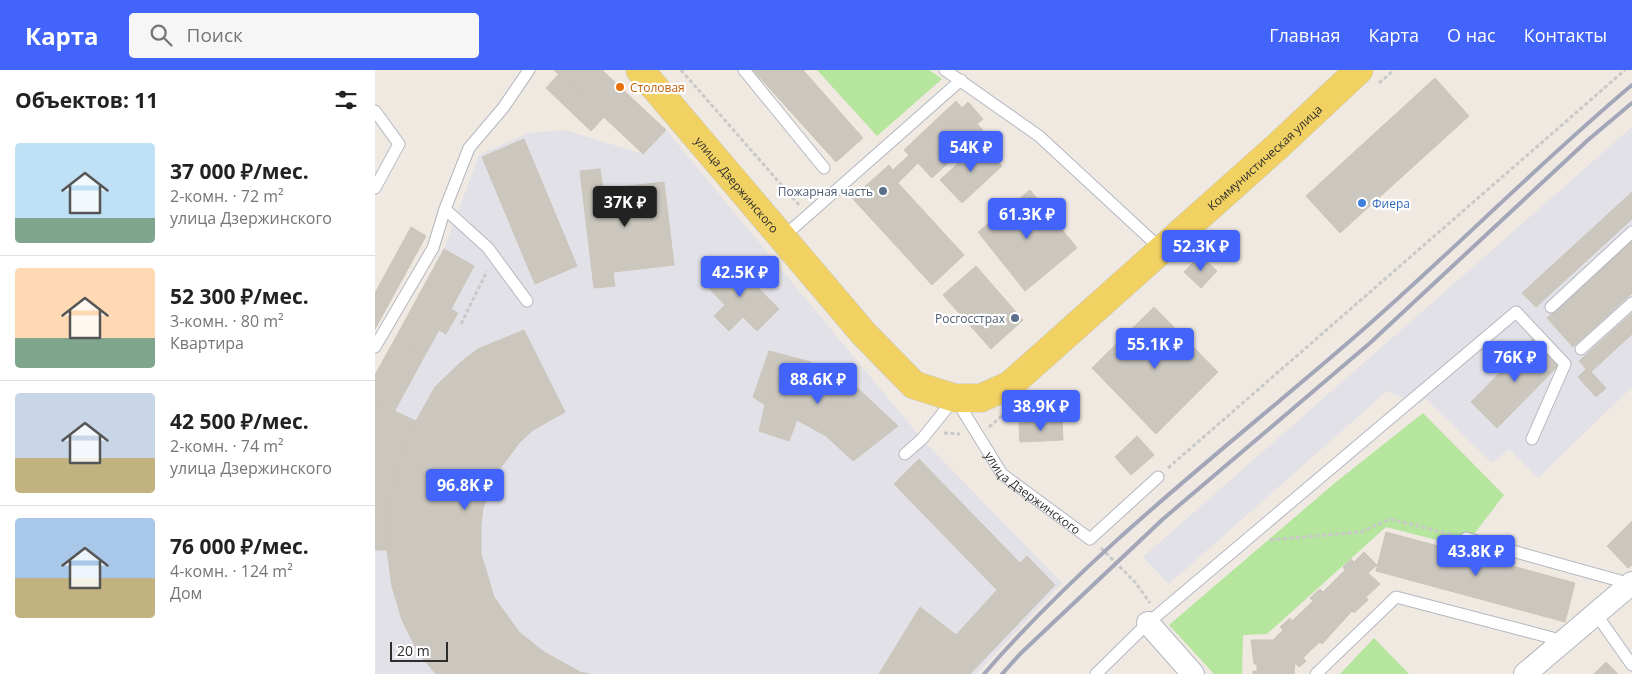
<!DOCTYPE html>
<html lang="ru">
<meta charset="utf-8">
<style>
:root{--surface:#fff;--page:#f6f6f6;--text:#222;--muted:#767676;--line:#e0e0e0;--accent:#4264fb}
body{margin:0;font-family:"Open Sans",sans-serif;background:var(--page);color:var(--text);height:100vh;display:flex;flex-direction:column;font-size:19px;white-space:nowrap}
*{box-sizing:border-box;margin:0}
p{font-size:16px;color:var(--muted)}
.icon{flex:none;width:28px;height:28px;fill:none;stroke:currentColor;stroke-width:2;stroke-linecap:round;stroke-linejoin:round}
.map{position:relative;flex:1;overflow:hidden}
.side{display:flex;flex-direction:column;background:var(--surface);width:375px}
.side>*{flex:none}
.scale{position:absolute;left:15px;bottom:12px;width:58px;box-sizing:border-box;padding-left:5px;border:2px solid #2e2e2e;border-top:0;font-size:14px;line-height:18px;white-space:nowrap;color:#2e2e2e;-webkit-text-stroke:4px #fff;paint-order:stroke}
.price{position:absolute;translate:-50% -42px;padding:0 11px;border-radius:5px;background:var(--accent);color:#fff;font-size:16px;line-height:32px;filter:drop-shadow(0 1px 2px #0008)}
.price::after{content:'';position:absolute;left:50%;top:30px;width:15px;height:11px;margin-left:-8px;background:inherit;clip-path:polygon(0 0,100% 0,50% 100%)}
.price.selected{background:#222;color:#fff}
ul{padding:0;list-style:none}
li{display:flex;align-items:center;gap:15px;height:125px;padding:0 15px}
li+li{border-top:1px solid var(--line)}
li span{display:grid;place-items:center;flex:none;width:140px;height:100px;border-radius:5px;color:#555}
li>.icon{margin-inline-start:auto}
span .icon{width:60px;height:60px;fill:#fffc;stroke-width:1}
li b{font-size:21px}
h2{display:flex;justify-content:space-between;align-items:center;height:60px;padding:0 15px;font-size:21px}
header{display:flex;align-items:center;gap:30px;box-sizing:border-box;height:70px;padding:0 25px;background:var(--accent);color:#fff}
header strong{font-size:24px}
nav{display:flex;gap:28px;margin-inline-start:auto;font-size:18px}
.search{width:350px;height:45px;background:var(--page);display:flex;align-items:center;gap:12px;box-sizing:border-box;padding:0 18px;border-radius:5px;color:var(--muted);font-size:19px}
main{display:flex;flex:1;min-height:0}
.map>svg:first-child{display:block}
</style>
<header>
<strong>Карта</strong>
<div class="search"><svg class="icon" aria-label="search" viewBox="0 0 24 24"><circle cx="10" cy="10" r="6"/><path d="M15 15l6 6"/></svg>Поиск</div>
<nav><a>Главная</a><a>Карта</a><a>О нас</a><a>Контакты</a></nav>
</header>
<main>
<section class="side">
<h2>Объектов: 11<svg class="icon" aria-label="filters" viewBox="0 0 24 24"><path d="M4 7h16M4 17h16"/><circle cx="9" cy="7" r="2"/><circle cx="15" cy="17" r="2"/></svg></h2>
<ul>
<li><span style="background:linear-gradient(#bfe0f5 75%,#7fa58c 0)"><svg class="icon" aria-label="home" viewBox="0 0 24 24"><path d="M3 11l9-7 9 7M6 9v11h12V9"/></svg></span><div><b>37 000 ₽/мес.</b><p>2-комн. · 72 m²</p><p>улица Дзержинского</p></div></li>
<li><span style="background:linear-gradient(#ffd9b3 70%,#7fa58c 0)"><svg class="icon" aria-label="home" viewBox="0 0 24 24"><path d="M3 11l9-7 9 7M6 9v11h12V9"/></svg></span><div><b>52 300 ₽/мес.</b><p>3-комн. · 80 m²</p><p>Квартира</p></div></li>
<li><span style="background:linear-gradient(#c9d6e8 65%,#c2b280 0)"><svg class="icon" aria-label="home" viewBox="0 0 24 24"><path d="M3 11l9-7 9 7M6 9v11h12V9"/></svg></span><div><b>42 500 ₽/мес.</b><p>2-комн. · 74 m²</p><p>улица Дзержинского</p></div></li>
<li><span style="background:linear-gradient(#a9c7e8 60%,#c2b280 0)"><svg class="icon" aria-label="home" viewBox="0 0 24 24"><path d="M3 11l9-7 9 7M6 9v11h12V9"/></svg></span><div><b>76 000 ₽/мес.</b><p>4-комн. · 124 m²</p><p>Дом</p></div></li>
</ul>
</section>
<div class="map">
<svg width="1257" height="604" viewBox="0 0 1257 604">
<rect width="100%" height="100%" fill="#efe9e1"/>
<path fill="#e3e1e8" d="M1257,57V317L1163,408L1134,379L1117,393L1051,329L1043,334L1012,321L794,514L768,487Z
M190,60L268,84L291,60L547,369L687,513L601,604H0V304L69,179L104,85L153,63Z"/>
<path fill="#b6e59e" d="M442,0H554L567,9L502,66Z
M1048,343L1129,425L1089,477L1011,457L892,564L868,565L867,604H839L794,555L961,412Z
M999,568L1034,604H965Z"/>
<path fill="#cbc7bf" stroke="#cbc5ba" d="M179,0H227L291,60L268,84Z
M378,0H428L488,68L461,92Z
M184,4L229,47L216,61L171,18Z
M1060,8L1094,46L965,163L931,126Z
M581,31L587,38L593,32L608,49L602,54L608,60L557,108L543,93L523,113L589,185L557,215L477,128L514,95L518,100L534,85L529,80Z
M149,69L202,196L160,214L107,87Z
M605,73L627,96L587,133L565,110Z
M225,99L228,119L289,112L299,195L238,202L240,216L219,218L205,101Z
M655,120L702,178L650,221L603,162Z
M1257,122V149L1161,237L1147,223Z
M36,157L51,166L0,259V223Z
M1257,171V223L1198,277L1172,248Z
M69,179L99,196L76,239L83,243L71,264L64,260L50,285L20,269Z
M825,185L842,201L826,218L809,202Z
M355,189L404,239L382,261L368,247L354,261L339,246L350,235L330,214Z
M601,196L648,250L616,279L568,225Z
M779,237L843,302L781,364L717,298Z
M1257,243V264L1216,302L1231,318L1221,327L1203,307L1211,299L1204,291Z
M149,260L190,342L158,360L145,372L123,401L108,438L106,454V484L119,527L144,562L169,582L205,602L214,604H61L44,584L27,550L17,516L12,480L14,437L28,374L60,317L86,292L103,279Z
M1159,268L1185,294L1122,358L1096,332Z
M20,269L50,285L19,342L0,332V305Z
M394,281L432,291L474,310L523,356L478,391L451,366L422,350L414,371L384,361L390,335L378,327Z
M0,332L41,351L28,374L14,437L12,480H0Z
M687,351L688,370L645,372L644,353Z
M762,366L779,385L756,405L740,387Z
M544,389L645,493L652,486L680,515L595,604H504L545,537L581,565L622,520L519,414Z
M1257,451V495L1253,498L1232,476Z
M1011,462L1200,513L1190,552L1001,501Z
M989,482L1002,495L993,503L1005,514L991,527L993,530L979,543L977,541L947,574L945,572L937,579L928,588L931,591L924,597L920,593L919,604H878V601H882V594H879L876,570H898L908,560L905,557L915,548L917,551L938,531L935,528L945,519L948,522L970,500L968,497L976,489L979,492Z
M1231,592L1243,604H1219Z"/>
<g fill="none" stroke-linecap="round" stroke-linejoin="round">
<g stroke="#b4b7c1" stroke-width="13">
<g id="service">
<path d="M369,0L449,98"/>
<path d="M570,0L664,66L785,178"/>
<path d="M0,41L24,74L0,118"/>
<path d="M70,139L113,178L152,231"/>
<path d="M407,168L586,10"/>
<path d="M1176,237L1257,162"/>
<path d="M0,277L58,178L70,139L94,78L128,38L154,0"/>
<path d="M1206,279L1257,233"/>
<path id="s1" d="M530,384L547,369L580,328L627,404L715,469L783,407"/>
<path d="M1091,468L1256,514"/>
<path d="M1221,544L1257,595"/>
<path d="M721,604L773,553L1141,242L1190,294L1157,369"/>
<path d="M941,604L1021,527L1189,571"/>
</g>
</g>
<g stroke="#b4b7c1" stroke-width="24">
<path id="minor" d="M773,553L818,604
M1150,604L1257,513"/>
</g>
<g stroke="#c9c9c9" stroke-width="29">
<g id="primary">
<path id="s2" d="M265,0L489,264L539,315L580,328H606L635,315L904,75L984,0"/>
</g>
</g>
<path stroke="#c9c9c9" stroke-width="3" stroke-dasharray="4 2.5" stroke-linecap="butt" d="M306,0L424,135
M1004,13L1019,0
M86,254L112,201
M614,357L628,345
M569,363L585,364
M793,398L1250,0
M895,470L986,462L1015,449L1079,465
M726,478L760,512L775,533"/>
<use href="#service" stroke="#fff" stroke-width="11"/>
<use href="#minor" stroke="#fff" stroke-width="22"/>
<use href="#primary" stroke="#f2d163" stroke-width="28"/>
<path stroke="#a3a6b8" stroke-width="4" d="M609,604C718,478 858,373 983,264C1076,183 1163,94 1257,15
M627,604L646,583L788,449L995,273L1213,70L1257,33"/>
</g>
<circle fill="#e8710a" stroke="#fff" stroke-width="2" cx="245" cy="17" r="5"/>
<g fill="#5c6f8a" stroke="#fff" stroke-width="2">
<circle cx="508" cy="121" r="5"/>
<circle cx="640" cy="248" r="5"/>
</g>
<circle fill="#3f7fe0" stroke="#fff" stroke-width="2" cx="987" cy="133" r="5"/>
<g text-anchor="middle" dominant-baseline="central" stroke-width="4.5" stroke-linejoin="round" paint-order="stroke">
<g font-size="12" fill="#c56008" stroke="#fff" text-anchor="start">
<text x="255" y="17">Столовая</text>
</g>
<g font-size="12" fill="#2e2e2e" stroke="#fff">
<text stroke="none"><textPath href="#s2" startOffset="860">Коммунистическая улица</textPath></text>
<text stroke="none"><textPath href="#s2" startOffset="150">улица Дзержинского</textPath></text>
<text stroke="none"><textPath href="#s1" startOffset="200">улица Дзержинского</textPath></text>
</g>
<g font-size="12" fill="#4e5e75" stroke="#fff" text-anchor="end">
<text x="498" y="121">Пожарная часть</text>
<text x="630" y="248">Росгосстрах</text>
</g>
<g font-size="12" fill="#366cbe" stroke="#fff" text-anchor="start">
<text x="997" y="133">Фиера</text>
</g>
</g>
</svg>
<div class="scale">20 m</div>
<b class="price" style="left:596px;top:103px">54K ₽</b>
<b class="price selected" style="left:250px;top:158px">37K ₽</b>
<b class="price" style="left:652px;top:170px">61.3K ₽</b>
<b class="price" style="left:826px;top:202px">52.3K ₽</b>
<b class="price" style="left:365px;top:228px">42.5K ₽</b>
<b class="price" style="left:780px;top:300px">55.1K ₽</b>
<b class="price" style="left:1140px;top:313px">76K ₽</b>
<b class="price" style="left:443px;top:335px">88.6K ₽</b>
<b class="price" style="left:666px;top:362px">38.9K ₽</b>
<b class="price" style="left:90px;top:441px">96.8K ₽</b>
<b class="price" style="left:1101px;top:507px">43.8K ₽</b>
</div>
</main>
